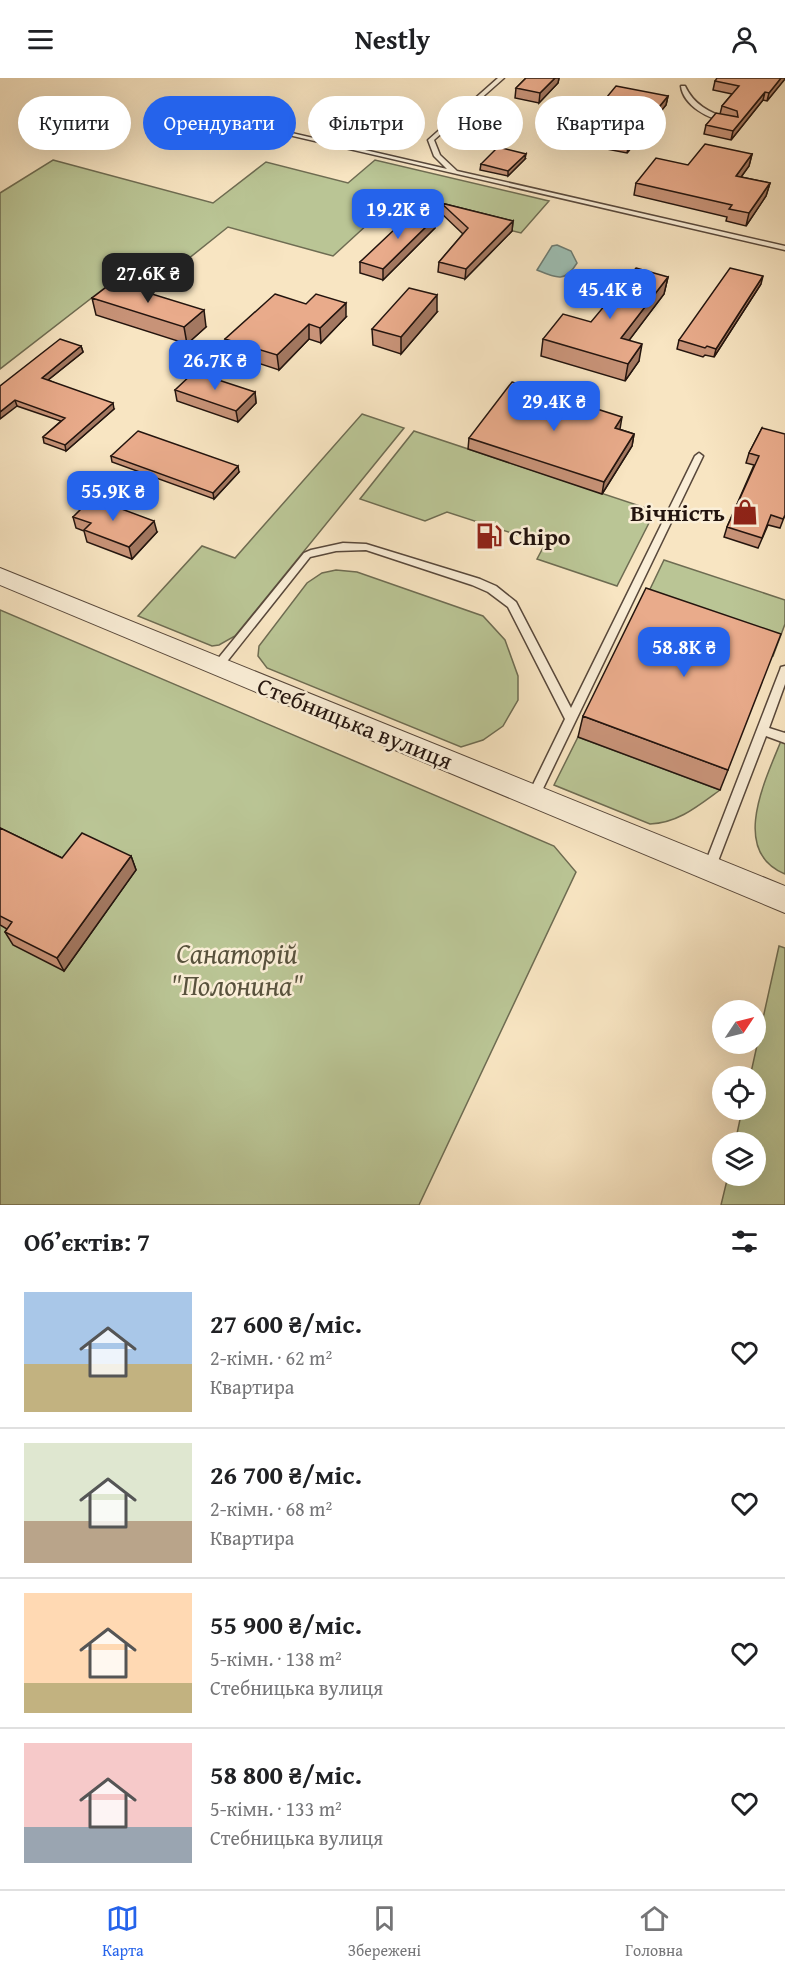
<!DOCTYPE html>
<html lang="uk">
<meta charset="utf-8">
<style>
:root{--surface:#fff;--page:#f6f6f6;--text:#202124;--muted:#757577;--line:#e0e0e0;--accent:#2563eb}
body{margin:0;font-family:"Gentium Book Plus",serif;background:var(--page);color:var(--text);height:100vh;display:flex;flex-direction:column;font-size:22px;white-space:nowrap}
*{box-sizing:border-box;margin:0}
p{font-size:20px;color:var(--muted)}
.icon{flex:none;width:33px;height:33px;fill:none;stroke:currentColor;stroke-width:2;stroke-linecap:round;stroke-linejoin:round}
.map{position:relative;height:1127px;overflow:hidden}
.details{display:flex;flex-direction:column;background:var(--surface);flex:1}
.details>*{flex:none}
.hud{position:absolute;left:18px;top:18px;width:750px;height:54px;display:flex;gap:12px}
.needle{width:39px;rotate:55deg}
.fabs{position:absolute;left:712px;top:922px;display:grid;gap:12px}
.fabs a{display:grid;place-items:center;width:54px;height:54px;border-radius:50%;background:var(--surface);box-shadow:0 6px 24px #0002;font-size:30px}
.price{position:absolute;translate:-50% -51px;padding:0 14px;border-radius:12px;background:var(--accent);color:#fff;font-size:20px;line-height:39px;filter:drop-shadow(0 2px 3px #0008)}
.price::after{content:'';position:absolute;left:50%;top:36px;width:18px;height:14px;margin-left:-9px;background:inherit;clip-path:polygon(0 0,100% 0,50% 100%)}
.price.selected{background:#222;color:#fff}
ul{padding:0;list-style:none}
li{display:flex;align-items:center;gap:18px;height:150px;padding:0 24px}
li+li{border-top:2px solid var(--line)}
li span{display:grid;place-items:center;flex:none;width:168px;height:120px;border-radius:0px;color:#555}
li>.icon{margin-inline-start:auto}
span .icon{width:72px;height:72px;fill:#fffc;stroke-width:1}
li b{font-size:26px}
h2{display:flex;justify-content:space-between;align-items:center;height:72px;padding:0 24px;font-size:26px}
.pill{padding:0 21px;border-radius:27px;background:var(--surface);box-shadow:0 6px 24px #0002;font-size:21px;line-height:54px}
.pill.selected{background:var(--accent);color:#fff}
header{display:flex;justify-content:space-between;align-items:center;height:78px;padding:0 24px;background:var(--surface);font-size:27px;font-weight:800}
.tab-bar{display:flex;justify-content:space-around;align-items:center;height:84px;border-top:2px solid var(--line);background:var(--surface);font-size:16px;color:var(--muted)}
.tab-bar a{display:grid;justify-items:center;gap:3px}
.tab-bar .selected{color:var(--accent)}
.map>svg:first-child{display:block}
</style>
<header><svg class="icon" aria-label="menu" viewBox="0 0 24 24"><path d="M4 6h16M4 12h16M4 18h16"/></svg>Nestly<svg class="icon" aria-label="person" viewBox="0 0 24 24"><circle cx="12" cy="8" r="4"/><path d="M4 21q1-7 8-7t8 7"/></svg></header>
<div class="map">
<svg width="785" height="1127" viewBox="0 0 785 1127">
<rect width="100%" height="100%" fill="#f8e5c2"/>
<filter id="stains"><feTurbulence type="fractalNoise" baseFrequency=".00333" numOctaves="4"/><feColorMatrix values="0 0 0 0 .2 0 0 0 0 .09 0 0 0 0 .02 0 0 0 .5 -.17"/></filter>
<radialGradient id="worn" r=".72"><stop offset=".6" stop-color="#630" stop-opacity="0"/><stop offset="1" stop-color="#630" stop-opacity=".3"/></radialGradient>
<path fill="#bac595" stroke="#6e6c52" stroke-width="1.5" d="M53,82L213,125L266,84L348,105L375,82L549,123L521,155L393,123L333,178L228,149L163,201L129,191L0,291V115Z
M362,336L404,350L235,558L219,567L212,568L138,538L202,468L235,480Z
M414,353L655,433L617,508L537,481L545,466L447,434L425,443L360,421Z
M664,482L785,522V546L773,578L640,532Z
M336,492L357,494L483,538L505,562L518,598V622L503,648L483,662L461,669L267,590L258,578L259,568L307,505L322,495Z
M0,532L554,768L576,794L419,1127H0Z
M785,653V796C726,772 770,693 785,653Z
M578,659L720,712C698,728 678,745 650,746L554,707Z
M779,868L785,870V1127H721L728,1098H756V1065H735L742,1032H756V999H750Z"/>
<path fill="#9dbfb4" stroke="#6c7b72" stroke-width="1.5" d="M557,167L571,173L577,185C565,205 556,200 537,192L552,168Z"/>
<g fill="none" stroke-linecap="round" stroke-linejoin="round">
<g stroke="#58483b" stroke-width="3">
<path id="service" d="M498,0H504L434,62L440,77L457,93L785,168V172L159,27L162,25L447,91L434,78L428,62Z
M681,8H685C694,27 709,34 728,41V43C710,43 683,27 681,8Z
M699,375L703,378L537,723L533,724L529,723L527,719L565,641L508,529L488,514L472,507L366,472L336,473L310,479L221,591H213L212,588L304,475L311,472L343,465L366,466L480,501L496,508L516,524L571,630L695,378Z
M785,588V606L769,650L785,655V665L766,658L715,791L713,795L709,797L705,795L703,791L780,592L781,589Z"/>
</g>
<g stroke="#58483b" stroke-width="2">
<path id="tertiary" d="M0,490L785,808V835L0,507Z"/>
</g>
<use href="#service" fill="#faeed7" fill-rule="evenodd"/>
<use href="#tertiary" fill="#faeed7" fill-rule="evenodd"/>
</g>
<path fill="#c89378" stroke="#23140e" stroke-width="1.5" d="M526,0H559L558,5L539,25L515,20L516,10Z
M785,0L767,23L763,22L731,62L704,56L706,47L720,36L722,28L732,16L713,12L715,3Z
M668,18L666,27L627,75L575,65L577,55Z
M752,76L749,88L741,99L770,105L766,118L746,148L726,143L727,139L634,117L636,105L688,87Z
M525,81L508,98L480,92L481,86Z
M441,125L513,143L512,153L465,201L438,194L439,184L463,156L441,135Z
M436,139L435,150L383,202L360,195V184Z
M668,199L664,216L629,262L639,283L625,303L541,278L543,261L591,244Z
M761,206L714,279L705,277L703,279L677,271L679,262Z
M92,220L206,249L187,266L96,237Z
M437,234L401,276L373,267L372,251Z
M346,239L321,265L309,261L279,292L227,275L225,261Z
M81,268L83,274L48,302L114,331L66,373L44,365L43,359L61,343L17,328L0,308Z
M175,312L255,314L256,325L238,344L177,323Z
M762,350L785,437L780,450L768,447L758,470L724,459L727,449L754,387L746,385L749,375Z
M619,351L634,356L632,368L602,416L468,371L469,360L620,351Z
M111,378L239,394L214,421L112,384Z
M73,439L157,454L132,481L87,464L84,453L76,450Z
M583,638L728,692L720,712L578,659Z
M0,750L62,780L131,778L136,792L64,893L13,867L5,854L7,851L0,847Z"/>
<path fill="#a37861" stroke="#23140e" stroke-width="1.5" d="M555,0H559L558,5L539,25L540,15Z
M781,0H785V1L767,23L769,15Z
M765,14L763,22L731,62L733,53Z
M668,18L666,27L627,75L629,66Z
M526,76L525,81L508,98V93Z
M752,76L749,88L733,110L736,98Z
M770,105L766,118L746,148L749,135Z
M436,139L435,150L383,202V191Z
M513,143L512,153L465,201L466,191Z
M763,198L761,206L714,279L716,271Z
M668,199L664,216L618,277L621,260Z
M437,217V234L401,276V259Z
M346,225V239L321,265L320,250Z
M204,232L206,249L187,266L184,249Z
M309,246V261L279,292L277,277Z
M642,266L639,283L625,303L628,286Z
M81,268L83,274L43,306L42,300Z
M255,314L256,325L238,344L236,333Z
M15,322L17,328L0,341V334Z
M113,325L114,331L66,373L65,367Z
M622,339L620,351L613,362L615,350Z
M634,356L632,368L602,416L604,404Z
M238,388L239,394L214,421L213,415Z
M154,443L157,454L132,481L129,469Z
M131,778L136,792L64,893L57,880Z"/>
<path fill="#e9ab8b" stroke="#23140e" stroke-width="1.5" d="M526,0H555L540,15L516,10Z
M717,0H781L769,15L765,14L733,53L706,47L716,35L738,39L737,33L722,28L739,8L715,3Z
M616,8L668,18L629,66L577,55Z
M705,66L752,76L736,98L770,105L749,135L729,131L732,127L636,105L656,80L688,87Z
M498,69L526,76L508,93L481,86Z
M441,125L513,143L466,191L439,184L468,150Z
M414,133L436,139L383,191L360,184Z
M636,190L668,199L621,260L642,266L628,286L543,261L563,236L591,244Z
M730,190L763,198L716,271L707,268L705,270L679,262Z
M113,204L204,232L184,249L92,220Z
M409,210L437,217L401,259L372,251Z
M275,216L306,226L316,216L346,225L320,250L309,246L277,277L225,261Z
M60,261L81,268L42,300L113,325L65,367L43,359L65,340L15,322L0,334V308Z
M194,294L255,314L236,333L175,312Z
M512,304L622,339L615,350L634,356L604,404L469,360Z
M762,350L785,356V437L783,441L771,437L762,460L727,449L759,378L749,375Z
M138,353L238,388L213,415L111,378Z
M92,420L154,443L129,469L84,452L91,445L73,439Z
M646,510L781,556L728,692L583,638Z
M0,750L62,780L82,755L131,778L57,880L5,854L12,844L0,838Z"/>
<defs>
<g id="shop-bare" transform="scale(2.07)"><path d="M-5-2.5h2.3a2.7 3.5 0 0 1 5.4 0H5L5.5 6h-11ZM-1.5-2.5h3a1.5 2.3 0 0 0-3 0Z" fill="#8f2418" stroke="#faeed7" stroke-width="2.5" paint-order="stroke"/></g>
<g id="fuel-bare" transform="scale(2.07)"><path d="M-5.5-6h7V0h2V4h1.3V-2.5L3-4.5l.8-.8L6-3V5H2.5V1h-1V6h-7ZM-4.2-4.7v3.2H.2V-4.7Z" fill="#8f2418" stroke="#faeed7" stroke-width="2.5" paint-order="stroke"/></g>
</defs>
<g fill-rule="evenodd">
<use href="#shop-bare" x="745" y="434"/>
<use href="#fuel-bare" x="489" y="458"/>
</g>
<g text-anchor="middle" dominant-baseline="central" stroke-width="5" stroke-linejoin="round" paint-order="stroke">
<g font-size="24" font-weight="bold" fill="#23140e" stroke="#faeed7" text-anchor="end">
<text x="725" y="434">Вічність</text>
<text x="509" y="458" text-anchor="start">Chipo</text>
</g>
<g font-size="24" fill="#23140e" stroke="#faeed7">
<text transform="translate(355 645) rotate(22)">Стебницька вулиця</text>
</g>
<g font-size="28" font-style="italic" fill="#58523d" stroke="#faeed7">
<text x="237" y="874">Санаторій<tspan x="237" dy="32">"Полонина"</tspan></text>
</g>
</g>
<rect width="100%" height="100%" filter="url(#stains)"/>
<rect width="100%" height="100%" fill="url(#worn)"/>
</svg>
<div class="fabs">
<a><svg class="needle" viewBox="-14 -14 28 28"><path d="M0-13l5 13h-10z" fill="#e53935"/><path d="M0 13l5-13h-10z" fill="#757577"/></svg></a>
<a><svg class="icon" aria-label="locate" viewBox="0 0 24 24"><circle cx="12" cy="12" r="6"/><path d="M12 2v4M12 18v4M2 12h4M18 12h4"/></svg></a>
<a><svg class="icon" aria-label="layers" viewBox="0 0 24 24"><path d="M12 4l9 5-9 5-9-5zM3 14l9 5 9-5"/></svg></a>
</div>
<b class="price" style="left:398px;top:162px">19.2K ₴</b>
<b class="price selected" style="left:148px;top:226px">27.6K ₴</b>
<b class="price" style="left:610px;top:242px">45.4K ₴</b>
<b class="price" style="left:215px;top:313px">26.7K ₴</b>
<b class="price" style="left:554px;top:354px">29.4K ₴</b>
<b class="price" style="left:113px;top:444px">55.9K ₴</b>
<b class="price" style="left:684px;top:600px">58.8K ₴</b>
<div class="hud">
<a class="pill">Купити</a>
<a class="pill selected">Орендувати</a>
<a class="pill">Фільтри</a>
<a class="pill">Нове</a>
<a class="pill">Квартира</a>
</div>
</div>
<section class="details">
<h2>Об’єктів: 7<svg class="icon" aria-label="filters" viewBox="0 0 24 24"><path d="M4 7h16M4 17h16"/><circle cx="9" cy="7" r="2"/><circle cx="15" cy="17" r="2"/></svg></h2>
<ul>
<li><span style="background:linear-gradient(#a9c7e8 60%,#c2b280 0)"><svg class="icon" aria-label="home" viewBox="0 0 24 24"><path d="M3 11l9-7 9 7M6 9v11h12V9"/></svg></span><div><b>27 600 ₴/міс.</b><p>2-кімн. · 62 m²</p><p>Квартира</p></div><svg class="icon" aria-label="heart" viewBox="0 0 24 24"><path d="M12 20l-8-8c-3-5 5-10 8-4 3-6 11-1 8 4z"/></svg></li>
<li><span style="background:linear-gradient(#dfe7d0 65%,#b9a48a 0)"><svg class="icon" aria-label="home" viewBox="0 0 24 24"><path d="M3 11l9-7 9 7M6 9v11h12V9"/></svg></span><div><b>26 700 ₴/міс.</b><p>2-кімн. · 68 m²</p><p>Квартира</p></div><svg class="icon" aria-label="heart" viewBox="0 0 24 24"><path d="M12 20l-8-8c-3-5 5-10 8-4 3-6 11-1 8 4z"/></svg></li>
<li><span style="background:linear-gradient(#ffd9b3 75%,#c2b280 0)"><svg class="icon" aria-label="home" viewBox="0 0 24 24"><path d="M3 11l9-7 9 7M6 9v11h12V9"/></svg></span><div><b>55 900 ₴/міс.</b><p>5-кімн. · 138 m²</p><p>Стебницька вулиця</p></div><svg class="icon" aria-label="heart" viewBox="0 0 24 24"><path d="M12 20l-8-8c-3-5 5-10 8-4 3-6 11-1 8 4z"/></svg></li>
<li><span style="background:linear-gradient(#f6c9c9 70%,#9aa5b1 0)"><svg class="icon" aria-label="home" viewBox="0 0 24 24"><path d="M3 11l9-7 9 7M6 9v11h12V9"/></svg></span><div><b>58 800 ₴/міс.</b><p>5-кімн. · 133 m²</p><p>Стебницька вулиця</p></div><svg class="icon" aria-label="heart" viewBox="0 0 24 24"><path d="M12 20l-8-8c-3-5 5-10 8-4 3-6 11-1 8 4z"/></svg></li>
</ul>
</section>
<nav class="tab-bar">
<a class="selected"><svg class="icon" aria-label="map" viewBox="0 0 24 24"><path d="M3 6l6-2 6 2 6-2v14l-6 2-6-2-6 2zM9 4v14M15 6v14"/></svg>Карта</a>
<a><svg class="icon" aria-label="saved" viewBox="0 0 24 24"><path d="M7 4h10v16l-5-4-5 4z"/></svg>Збережені</a>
<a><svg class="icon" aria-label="home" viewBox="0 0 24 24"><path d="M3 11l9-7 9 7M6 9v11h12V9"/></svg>Головна</a>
</nav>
